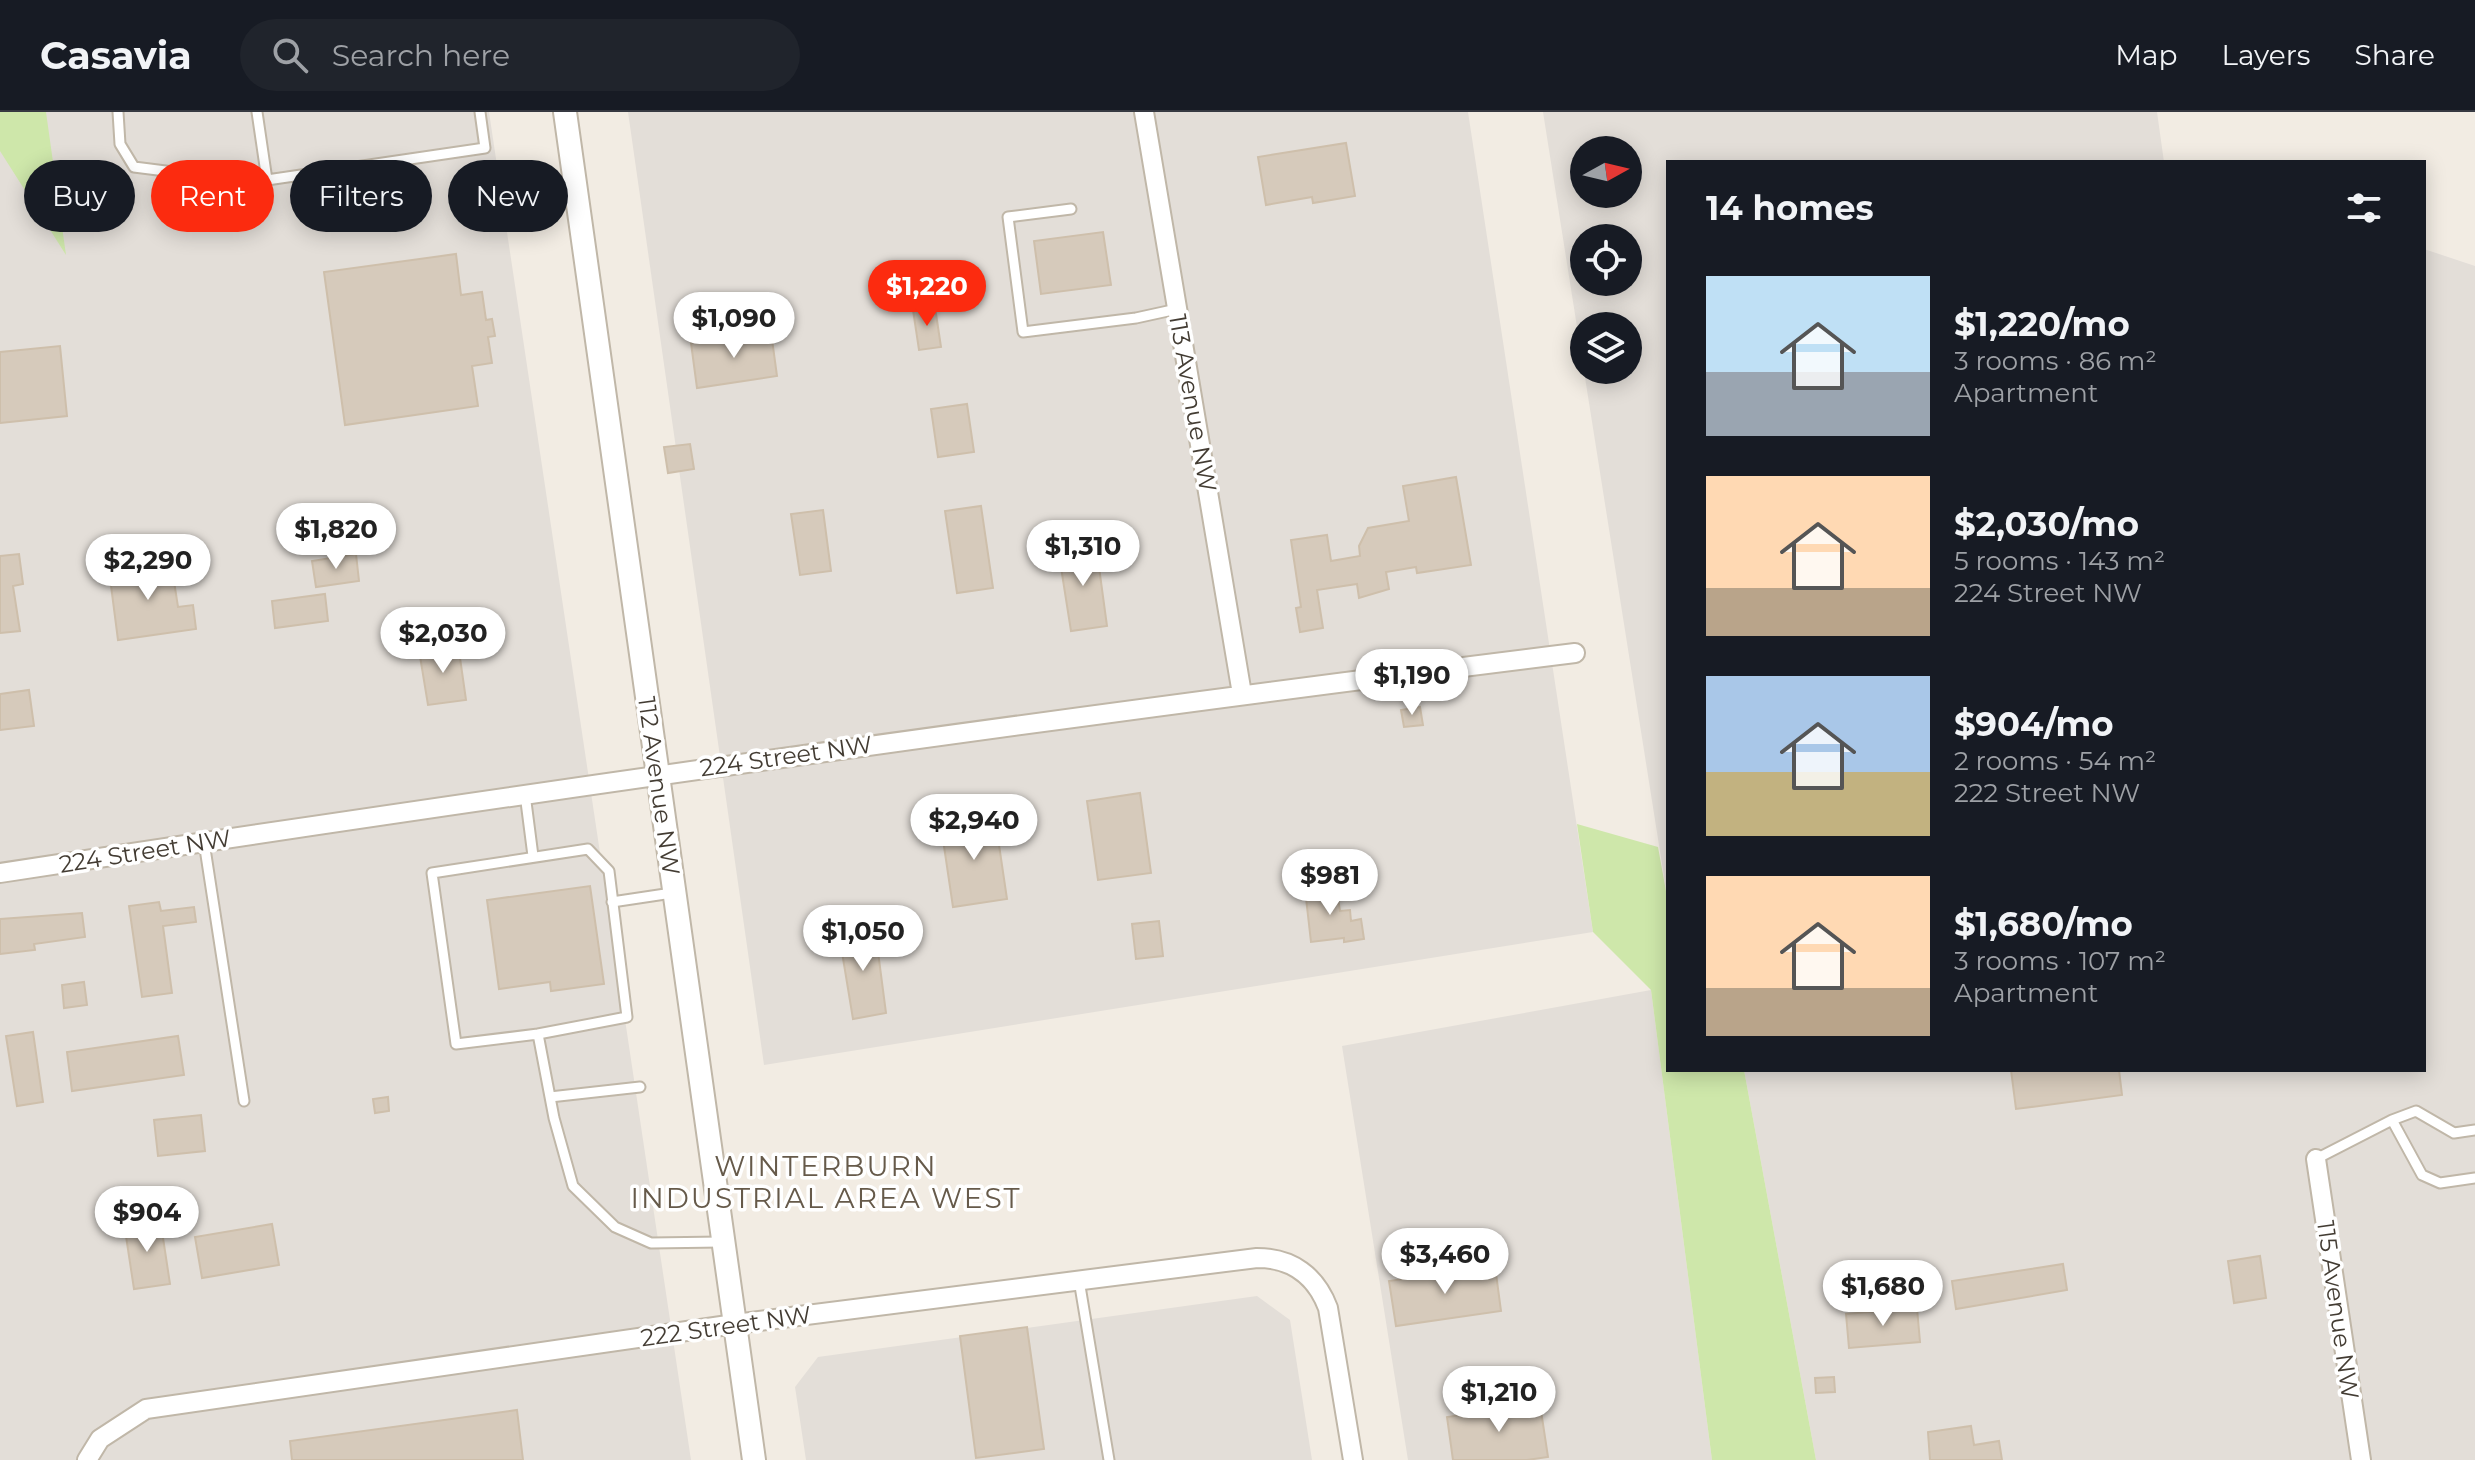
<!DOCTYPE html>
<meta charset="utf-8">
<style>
:root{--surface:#171b24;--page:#20242c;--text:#f1f3f6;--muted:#9ea1a6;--line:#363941;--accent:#fc2b0f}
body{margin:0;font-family:Montserrat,sans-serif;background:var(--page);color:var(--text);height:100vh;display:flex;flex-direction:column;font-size:30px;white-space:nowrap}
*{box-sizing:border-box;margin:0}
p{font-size:26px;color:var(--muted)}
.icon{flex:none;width:44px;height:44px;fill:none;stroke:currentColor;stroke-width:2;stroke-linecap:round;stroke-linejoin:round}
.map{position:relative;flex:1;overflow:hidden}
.drawer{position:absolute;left:1666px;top:48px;width:760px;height:912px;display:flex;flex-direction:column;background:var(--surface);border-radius:0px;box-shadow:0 4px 20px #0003}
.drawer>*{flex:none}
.top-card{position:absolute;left:24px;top:48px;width:760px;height:72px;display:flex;gap:16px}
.needle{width:52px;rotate:82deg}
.tools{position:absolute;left:1570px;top:24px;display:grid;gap:16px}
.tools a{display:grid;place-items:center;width:72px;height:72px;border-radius:50%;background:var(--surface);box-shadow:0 4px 20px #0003;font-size:40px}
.price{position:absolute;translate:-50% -68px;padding:0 18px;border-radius:28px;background:#fff;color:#222;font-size:26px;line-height:52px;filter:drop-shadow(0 2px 4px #0008)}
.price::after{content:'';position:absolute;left:50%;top:48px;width:24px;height:18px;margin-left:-12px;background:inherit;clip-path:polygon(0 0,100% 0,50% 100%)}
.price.selected{background:var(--accent);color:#fff}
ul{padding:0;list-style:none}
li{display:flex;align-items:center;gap:24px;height:200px;padding:0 40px}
li span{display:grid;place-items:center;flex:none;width:224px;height:160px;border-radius:0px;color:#555}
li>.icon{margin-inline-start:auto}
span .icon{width:96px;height:96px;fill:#fffc;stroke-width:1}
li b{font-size:34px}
h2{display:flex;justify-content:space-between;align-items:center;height:96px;padding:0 40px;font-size:34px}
.chip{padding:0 28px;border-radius:36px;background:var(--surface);box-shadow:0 4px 20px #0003;font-size:28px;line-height:72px}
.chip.selected{background:var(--accent);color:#fff}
header{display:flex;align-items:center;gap:48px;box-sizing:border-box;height:112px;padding:0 40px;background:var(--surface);border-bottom:2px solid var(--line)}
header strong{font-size:38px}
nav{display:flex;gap:44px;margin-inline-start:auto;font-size:28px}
.search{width:560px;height:72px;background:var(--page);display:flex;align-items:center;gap:20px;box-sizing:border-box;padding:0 28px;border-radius:44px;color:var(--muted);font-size:30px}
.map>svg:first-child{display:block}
</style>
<header>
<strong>Casavia</strong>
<div class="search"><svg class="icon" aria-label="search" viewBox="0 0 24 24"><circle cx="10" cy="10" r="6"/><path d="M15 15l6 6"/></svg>Search here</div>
<nav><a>Map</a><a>Layers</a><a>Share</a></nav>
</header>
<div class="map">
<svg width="2475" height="1348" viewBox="0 0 2475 1348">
<rect width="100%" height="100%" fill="#f2ece3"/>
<path fill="#e3ded8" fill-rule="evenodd" d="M0,0H489L691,1348H0Z
M628,0H1468L1593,820L764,953Z
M1543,0H2157L2164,50H1668V790ZM1584,38H1628V82H1584ZM1584,126H1628V170H1584ZM1584,214H1628V258H1584Z
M2424,137L2475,154V1348H1816L1744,958H2424Z
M1651,878L1712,1348H1408L1342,934Z
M1257,1184L1290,1208L1312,1348H806L795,1275L818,1245Z"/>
<path fill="#cee7aa" d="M0,0H46L66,143L0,39Z
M1577,712L1658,735L1668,790V958H1744L1816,1348H1712L1651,878L1593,820Z"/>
<path fill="#d6cabb" stroke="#cebfab" stroke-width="2" d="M1346,31L1355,84L1313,91L1312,85L1266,93L1258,45Z
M1103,120L1111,173L1041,182L1034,129Z
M456,142L461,183L482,180L486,208L492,207L495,224L488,225L492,251L472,254L478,294L345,313L324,160Z
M935,195L941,235L919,238L913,198Z
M771,220L777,264L697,276L691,231Z
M60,234L67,304L0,311V240Z
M967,292L974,340L938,345L931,297Z
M690,332L694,357L668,361L664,335Z
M1456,365L1471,453L1417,461L1416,455L1386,460L1389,477L1359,486L1357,472L1317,478L1323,516L1300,520L1296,496L1301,495L1291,428L1327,423L1331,449L1360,444L1359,434L1368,416L1409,409L1403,374Z
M981,394L993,476L957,481L945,399Z
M823,398L831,459L800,463L791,402Z
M1096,433L1107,514L1071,519L1060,449L1064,448L1062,438Z
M19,442L23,472L13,474L20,519L0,521V444Z
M356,442L359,469L316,475L312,449Z
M171,450L178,495L193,493L196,517L118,528L109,458Z
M325,482L328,509L275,516L272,489Z
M458,532L466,588L428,593L419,538Z
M29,578L34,614L0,618V582Z
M1420,595L1423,613L1404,615L1401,598Z
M1140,681L1151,761L1098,768L1087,689Z
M995,706L1007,787L953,795L941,714Z
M1336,773L1340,799L1350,798L1351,809L1361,807L1364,827L1344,830V826L1311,830L1305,777Z
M590,774L604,872L551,879L550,870L499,877L487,788Z
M159,790L161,799L194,795L196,810L163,814L172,881L142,885L129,794Z
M82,801L85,825L34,832L35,838L0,842V807Z
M1159,809L1163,844L1136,847L1132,812Z
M875,817L886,901L853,907L839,822Z
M84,870L87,893L64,896L62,873Z
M33,920L43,990L17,994L6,924Z
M178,924L184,963L72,979L67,940Z
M2011,958H2119L2122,983L2016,997Z
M388,985L389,999L375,1001L373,987Z
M201,1003L205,1039L158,1044L154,1008Z
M160,1106L170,1172L134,1177L124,1111Z
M272,1112L279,1153L202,1166L195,1125Z
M2260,1144L2266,1186L2234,1191L2228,1149Z
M2063,1152L2067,1178L1956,1197L1952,1169Z
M1495,1154L1501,1199L1396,1214L1389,1169Z
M1917,1196L1920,1230L1849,1236L1846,1202Z
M1027,1215L1044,1337L976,1346L960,1224Z
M1834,1265L1835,1280L1816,1281L1815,1266Z
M1536,1287L1537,1292H1540L1548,1345L1527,1348H1453L1447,1305L1520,1295V1289Z
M517,1298L523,1348H292L290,1329Z
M1971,1314L1974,1333L1999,1329L2002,1348H1930L1928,1320Z"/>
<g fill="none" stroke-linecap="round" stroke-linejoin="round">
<g stroke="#c0b7a8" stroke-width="13">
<path id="service" d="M118,0L120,32L134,55L213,65L267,68L485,36L480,0
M257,0L267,68
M1071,97L1008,105L1023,220L1136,206L1177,197
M525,682L533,744
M204,730L244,989
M612,790L672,781
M538,922L456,932L432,761L588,737L609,759L627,905L538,922L554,1006L573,1074L615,1115L651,1131L721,1130
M550,985L640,975
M2392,1008L2422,1063L2440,1071L2475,1066
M2316,1047L2392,1008L2416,999L2454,1021L2475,1018
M1079,1168L1109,1348"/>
</g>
<g stroke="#c0b7a8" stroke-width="22">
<path id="minor" d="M1144,0L1242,582
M0,761C524,681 1049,606 1575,541
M2316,1047L2361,1348
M87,1348L100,1327L146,1297L735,1212L1257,1146C1292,1146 1316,1164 1328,1196L1353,1348"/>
</g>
<g stroke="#c0b7a8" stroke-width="26">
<path id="tertiary" d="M565,0L754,1348"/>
</g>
<use href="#service" stroke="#fff" stroke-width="9"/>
<use href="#minor" stroke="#fff" stroke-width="18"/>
<use href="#tertiary" stroke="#fff" stroke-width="22"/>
</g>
<g text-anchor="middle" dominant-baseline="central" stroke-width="7" stroke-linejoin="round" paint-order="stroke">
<g font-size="24" fill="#433c33" stroke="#fff">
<text transform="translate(1193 291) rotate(80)">113 Avenue NW</text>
<text transform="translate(786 644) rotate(-8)">224 Street NW</text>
<text transform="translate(659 674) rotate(82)">112 Avenue NW</text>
<text transform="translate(145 739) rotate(-9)">224 Street NW</text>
<text transform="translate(2338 1198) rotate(82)">115 Avenue NW</text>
<text transform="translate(726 1214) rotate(-8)">222 Street NW</text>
</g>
<g font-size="28" letter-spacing="2" fill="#665a4a" stroke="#fff">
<text x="826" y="1054">WINTERBURN<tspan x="826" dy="32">INDUSTRIAL AREA WEST</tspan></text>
</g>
</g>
</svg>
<div class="tools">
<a><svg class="needle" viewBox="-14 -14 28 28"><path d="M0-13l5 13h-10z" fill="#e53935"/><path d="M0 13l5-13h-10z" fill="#9ea1a6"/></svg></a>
<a><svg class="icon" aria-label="locate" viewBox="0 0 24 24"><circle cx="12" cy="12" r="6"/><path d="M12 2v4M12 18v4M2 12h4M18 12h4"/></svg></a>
<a><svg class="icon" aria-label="layers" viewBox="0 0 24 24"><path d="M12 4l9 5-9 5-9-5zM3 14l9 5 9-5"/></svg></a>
</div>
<b class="price selected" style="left:927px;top:216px">$1,220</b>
<b class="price" style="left:734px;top:248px">$1,090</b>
<b class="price" style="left:336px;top:459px">$1,820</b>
<b class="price" style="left:1083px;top:476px">$1,310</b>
<b class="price" style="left:148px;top:490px">$2,290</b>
<b class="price" style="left:443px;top:563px">$2,030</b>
<b class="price" style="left:1412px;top:605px">$1,190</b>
<b class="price" style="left:974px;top:750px">$2,940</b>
<b class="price" style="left:1330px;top:805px">$981</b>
<b class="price" style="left:863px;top:861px">$1,050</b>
<b class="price" style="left:147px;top:1142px">$904</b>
<b class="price" style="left:1445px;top:1184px">$3,460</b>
<b class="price" style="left:1883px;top:1216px">$1,680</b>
<b class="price" style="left:1499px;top:1322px">$1,210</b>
<div class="top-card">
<a class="chip">Buy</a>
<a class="chip selected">Rent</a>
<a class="chip">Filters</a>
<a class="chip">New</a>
</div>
<section class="drawer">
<h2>14 homes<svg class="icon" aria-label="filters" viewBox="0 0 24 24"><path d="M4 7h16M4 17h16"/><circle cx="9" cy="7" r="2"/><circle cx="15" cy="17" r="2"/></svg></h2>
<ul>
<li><span style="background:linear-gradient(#bfe0f5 60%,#9aa5b1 0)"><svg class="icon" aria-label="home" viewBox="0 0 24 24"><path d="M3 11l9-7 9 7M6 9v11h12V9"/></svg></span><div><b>$1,220/mo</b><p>3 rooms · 86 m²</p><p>Apartment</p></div></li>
<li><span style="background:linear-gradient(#ffd9b3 70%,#b9a48a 0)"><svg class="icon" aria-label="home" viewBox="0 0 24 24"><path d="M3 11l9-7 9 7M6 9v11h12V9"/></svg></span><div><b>$2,030/mo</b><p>5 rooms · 143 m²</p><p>224 Street NW</p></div></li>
<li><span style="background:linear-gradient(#a9c7e8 60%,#c2b280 0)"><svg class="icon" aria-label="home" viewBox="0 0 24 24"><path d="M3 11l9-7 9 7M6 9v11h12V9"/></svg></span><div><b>$904/mo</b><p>2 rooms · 54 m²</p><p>222 Street NW</p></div></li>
<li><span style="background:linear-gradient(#ffd9b3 70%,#b9a48a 0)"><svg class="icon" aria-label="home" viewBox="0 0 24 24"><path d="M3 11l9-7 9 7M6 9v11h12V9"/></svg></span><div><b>$1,680/mo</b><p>3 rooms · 107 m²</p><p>Apartment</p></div></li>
</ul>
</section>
</div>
